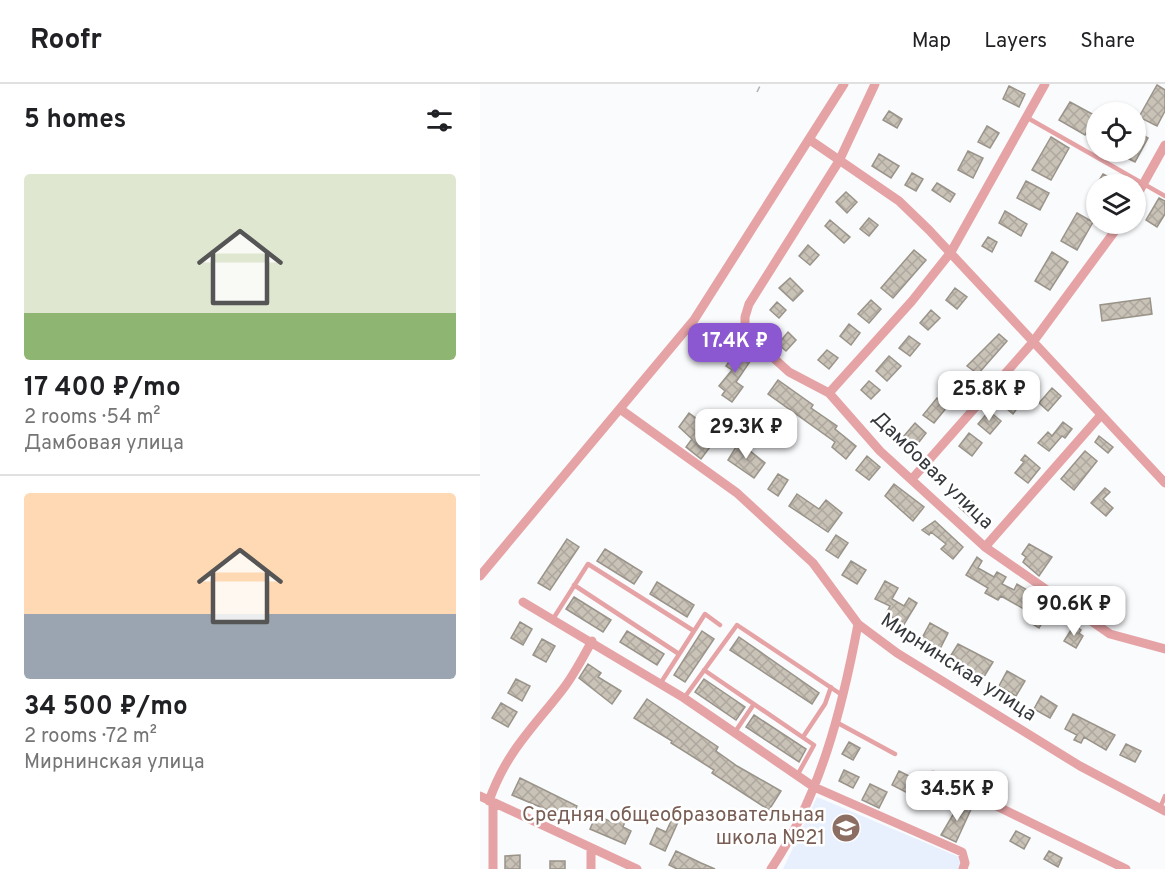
<!DOCTYPE html>
<meta charset="utf-8">
<style>
:root{--surface:#fff;--page:#f2f2f2;--text:#202124;--muted:#757577;--line:#e0e0e0;--accent:#8b58d1}
body{margin:0;font-family:Overpass,sans-serif;background:var(--page);color:var(--text);height:100vh;display:flex;flex-direction:column;font-size:22px;white-space:nowrap}
*{box-sizing:border-box;margin:0}
p{font-size:20px;color:var(--muted)}
.icon{flex:none;width:33px;height:33px;fill:none;stroke:currentColor;stroke-width:2;stroke-linecap:round;stroke-linejoin:round}
.map{position:relative;flex:1;overflow:hidden}
.details{display:flex;flex-direction:column;background:var(--surface);width:480px}
.details>*{flex:none}
.buttons{position:absolute;left:606px;top:18px;display:grid;gap:12px}
.buttons a{display:grid;place-items:center;width:60px;height:60px;border-radius:50%;background:var(--surface);box-shadow:0 2px 4px #0004;font-size:30px}
.price{position:absolute;translate:-50% -51px;padding:0 14px;border-radius:12px;background:#fff;color:#222;font-size:20px;line-height:39px;filter:drop-shadow(0 2px 3px #0008)}
.price::after{content:'';position:absolute;left:50%;top:36px;width:18px;height:14px;margin-left:-9px;background:inherit;clip-path:polygon(0 0,100% 0,50% 100%)}
.price.selected{background:var(--accent);color:#fff}
ul{padding:0;list-style:none}
li{display:grid;align-content:center;gap:12px;height:318px;padding:0 24px}
li+li{border-top:2px solid var(--line)}
li span{display:grid;place-items:center;height:186px;border-radius:6px;color:#555}
li>.icon{margin-inline-start:auto}
span .icon{width:108px;height:108px;fill:#fffc;stroke-width:1}
li b{font-size:26px}
h2{display:flex;justify-content:space-between;align-items:center;height:72px;padding:0 24px;font-size:26px}
header{display:flex;align-items:center;gap:36px;box-sizing:border-box;height:84px;padding:0 30px;background:var(--surface);border-bottom:2px solid var(--line)}
header strong{font-size:28px}
nav{display:flex;gap:33px;margin-inline-start:auto;font-size:21px}
main{display:flex;flex:1;min-height:0}
.map>svg:first-child{display:block}
</style>
<header>
<strong>Roofr</strong>
<nav><a>Map</a><a>Layers</a><a>Share</a></nav>
</header>
<main>
<section class="details">
<h2>5 homes<svg class="icon" aria-label="filters" viewBox="0 0 24 24"><path d="M4 7h16M4 17h16"/><circle cx="9" cy="7" r="2"/><circle cx="15" cy="17" r="2"/></svg></h2>
<ul>
<li><span style="background:linear-gradient(#dfe7d0 75%,#8fb573 0)"><svg class="icon" aria-label="home" viewBox="0 0 24 24"><path d="M3 11l9-7 9 7M6 9v11h12V9"/></svg></span><div><b>17 400 ₽/mo</b><p>2 rooms · 54 m²</p><p>Дамбовая улица</p></div></li>
<li><span style="background:linear-gradient(#ffd9b3 65%,#9aa5b1 0)"><svg class="icon" aria-label="home" viewBox="0 0 24 24"><path d="M3 11l9-7 9 7M6 9v11h12V9"/></svg></span><div><b>34 500 ₽/mo</b><p>2 rooms · 72 m²</p><p>Мирнинская улица</p></div></li>
</ul>
</section>
<div class="map">
<svg width="685" height="785" viewBox="0 0 685 785">
<defs>
<pattern id="building-cross-hatch" width="8" height="8" patternUnits="userSpaceOnUse" patternTransform="scale(1.5)"><rect width="8" height="8" fill="#c9c2b7"/><path d="M0 0l8 8M0 8l8-8" fill="none" stroke="#ada79e"/></pattern>
</defs>
<rect width="100%" height="100%" fill="#fafbfd"/>
<path fill="#e8f0fe" d="M337,713L484,775L480,785H303Z"/>
<path fill="url(#building-cross-hatch)" stroke="#999389" stroke-width="1.5" d="M677,1L685,6V27L677,42L659,33Z
M529,2L545,10L539,23L523,15Z
M590,18L616,32L605,51L579,36Z
M409,27L422,35L417,44L403,36Z
M507,42L519,49L510,64L498,58Z
M656,47L668,54L655,78L635,68H656Z
M571,53L589,64L571,96L552,86Z
M488,67L503,74L493,94L478,86Z
M399,70L419,82L411,94L392,82Z
M432,89L443,95L436,107L425,101Z
M623,90L642,100H617Z
M546,97L569,109L560,126L537,114Z
M457,99L475,110L470,118L452,106Z
M616,102V126L607,120Z
M366,108L377,118L367,129L356,118Z
M679,114L685,117V130L677,143L666,136Z
M525,127L547,140L541,152L519,139Z
M597,129L613,138L597,166L581,157Z
M389,134L398,141L389,152L380,145Z
M350,136L370,153L364,159L345,142Z
M508,153L517,158L512,168L502,162Z
M328,161L339,171L330,181L319,172Z
M434,166L446,176L413,214L401,204Z
M572,168L588,178L570,206L555,197Z
M310,194L323,207L313,217L299,204Z
M475,204L487,213L477,225L466,216Z
M670,214L672,230L622,237L620,221Z
M391,216L401,225L389,239L378,230Z
M297,218L306,226L299,234L290,226Z
M451,226L460,234L448,246L440,239Z
M369,240L380,249L371,261L360,252Z
M308,248L316,256L306,267L298,260Z
M519,250L527,257L498,290L487,282Z
M429,252L440,260L430,272L419,264Z
M259,263L273,273L256,298L263,303L252,318L242,311L245,307L239,302L252,286L246,282Z
M347,266L358,274L349,285L338,276Z
M409,272L421,282L407,297L396,287Z
M475,292L486,301L478,312L467,302Z
M298,296L333,321L331,324L357,342L355,345L376,362L366,375L352,363L355,358L288,310Z
M389,297L400,306L391,315L381,306Z
M572,304L581,312L568,327L559,319Z
M531,311L541,319L533,330L522,321Z
M457,314L467,323L454,339L443,331Z
M509,327L521,337L510,350L498,340Z
M209,329L239,351L221,375L206,363L212,355L199,343Z
M583,338L592,345L585,354L582,352L569,367L558,359L568,348L572,352Z
M435,339L446,349L436,362L424,352Z
M489,349L502,359L492,372L479,362Z
M619,352L633,363L628,369L615,358Z
M259,358L285,379L274,394L248,376Z
M605,367L617,377L594,406L581,395Z
M545,371L560,384L548,399L535,389L544,378L541,376Z
M387,372L400,383L389,396L376,386Z
M298,390L308,396L298,412L288,405Z
M414,400L444,423L433,437L405,412Z
M625,404L630,408L623,415L633,424L626,432L611,419Z
M317,410L339,425L346,416L362,429L348,448L309,422Z
M488,413L499,424L490,433L479,423Z
M455,437L483,463L473,475L461,465L466,460L451,448L449,451L442,446Z
M356,451L368,459L358,474L346,466Z
M87,455L99,463L70,506L58,499Z
M549,460L572,473L559,492L543,478L546,473L542,470Z
M125,465L162,488L154,500L117,477Z
M497,473L502,477L498,484L514,493L517,488L526,493L522,500L534,506L537,500L552,509L548,516L568,529L559,544L546,536L551,529L521,512L518,516L505,509L508,504L486,491Z
M371,477L386,486L377,500L362,491Z
M405,497L418,504L412,515L424,522L429,514L437,519L420,547L414,543L418,537L406,530L410,522L395,515Z
M177,498L214,521L207,533L170,510Z
M94,513L131,536L123,548L86,525Z
M40,538L52,545L43,561L31,554Z
M450,539L468,549L460,565L442,554Z
M594,541L601,546L599,549L603,552L596,564L584,557Z
M147,547L184,570L177,581L140,558Z
M222,547L234,555L205,598L194,591Z
M259,553L339,609L332,620L250,566Z
M62,555L75,562L66,578L53,571Z
M478,560L513,578L502,596L468,576Z
M108,580L121,589L118,593L141,607L132,620L99,594Z
M527,587L545,597L536,612L519,602Z
M36,595L50,602L42,617L28,609Z
M224,595L265,623L256,636L215,608Z
M561,612L577,622L570,634L554,625Z
M167,615L238,663L236,667L257,682L301,707L289,726L232,689L234,686L191,659L192,657L154,634Z
M21,619L37,628L28,643L12,634Z
M593,630L635,651L626,666L604,653L601,659L594,656L597,651L585,645Z
M274,631L326,665L319,678L266,643Z
M369,658L380,664L373,676L362,670Z
M646,660L661,667L655,678L640,671Z
M364,686L379,693L373,704L359,697Z
M419,687L463,709L455,723L412,701Z
M40,694L97,722L91,736L32,711Z
M390,700L407,708L399,724L382,716Z
M481,717L492,723L476,758L461,751Z
M116,731L136,740L139,732L146,735L143,743L151,747L145,760L110,745Z
M192,735L198,738L185,767L170,760L177,744L186,748Z
M536,747L550,754L544,765L530,757Z
M196,767L221,779L235,785H197L189,781Z
M569,767L582,774L578,783L564,775Z
M40,771V785H25V772Z
M70,777H85V785H70Z"/>
<g fill="none" stroke-linecap="round" stroke-linejoin="round">
<path stroke="#afb1b4" stroke-width="1.5" stroke-dasharray="6 3" stroke-linecap="butt" d="M277,8L281,0"/>
<path stroke="#e6a3a6" stroke-width="4.5" d="M546,33L685,112
M94,501L199,570
M73,535L108,480L214,547
M224,586L334,661L318,690
M180,600L225,530L240,541
M204,614L257,541L362,611
M356,638L415,670
M255,648L274,620
M323,653L345,620L351,603
M680,724L685,712"/>
<path stroke="#e6a3a6" stroke-width="9" d="M395,0L359,77L269,220L265,233V248L309,288L349,309L400,367L505,463L630,550L685,565
M330,56L419,117L449,146L685,399
M656,113L685,61
M349,309L432,217L471,168L565,0
M140,325L257,409L333,479L378,540L417,569L600,682L685,727
M432,395L553,258L640,140
M505,463L621,331
M0,492L214,236L364,0
M43,518L204,614L334,703L482,768L485,779L483,785
M453,691L646,785
M0,712L157,785
M9,717C26,668 53,644 83,605C94,591 103,573 112,557
M13,785V719
M111,785V764
M291,785C340,712 362,626 378,540"/>
</g>
<defs>
<g id="school-disc" transform="scale(1.5)"><circle r="9.5" fill="#8d6e63" stroke="#fff"/><path d="M0-5L7-2L0 1L-7-2ZM-4 1L0 2.5L4 1V4Q0 6-4 4Z" fill="#fff"/></g>
</defs>
<g fill-rule="evenodd">
<use href="#school-disc" x="366" y="744"/>
</g>
<g text-anchor="middle" dominant-baseline="central" stroke-width="5" stroke-linejoin="round" paint-order="stroke">
<g font-size="20" fill="#34373b" stroke="#fff">
<text transform="translate(452 387) rotate(44)">Дамбовая улица</text>
<text transform="translate(478 584) rotate(33)">Мирнинская улица</text>
</g>
<g font-size="20" fill="#785e54" stroke="#fff" text-anchor="end">
<text x="345" y="732">Средняя общеобразовательная<tspan x="345" dy="23">школа №21</tspan></text>
</g>
</g>
</svg>
<div class="buttons">
<a><svg class="icon" aria-label="locate" viewBox="0 0 24 24"><circle cx="12" cy="12" r="6"/><path d="M12 2v4M12 18v4M2 12h4M18 12h4"/></svg></a>
<a><svg class="icon" aria-label="layers" viewBox="0 0 24 24"><path d="M12 4l9 5-9 5-9-5zM3 14l9 5 9-5"/></svg></a>
</div>
<b class="price selected" style="left:255px;top:290px">17.4K ₽</b>
<b class="price" style="left:509px;top:338px">25.8K ₽</b>
<b class="price" style="left:266px;top:376px">29.3K ₽</b>
<b class="price" style="left:594px;top:553px">90.6K ₽</b>
<b class="price" style="left:477px;top:738px">34.5K ₽</b>
</div>
</main>
